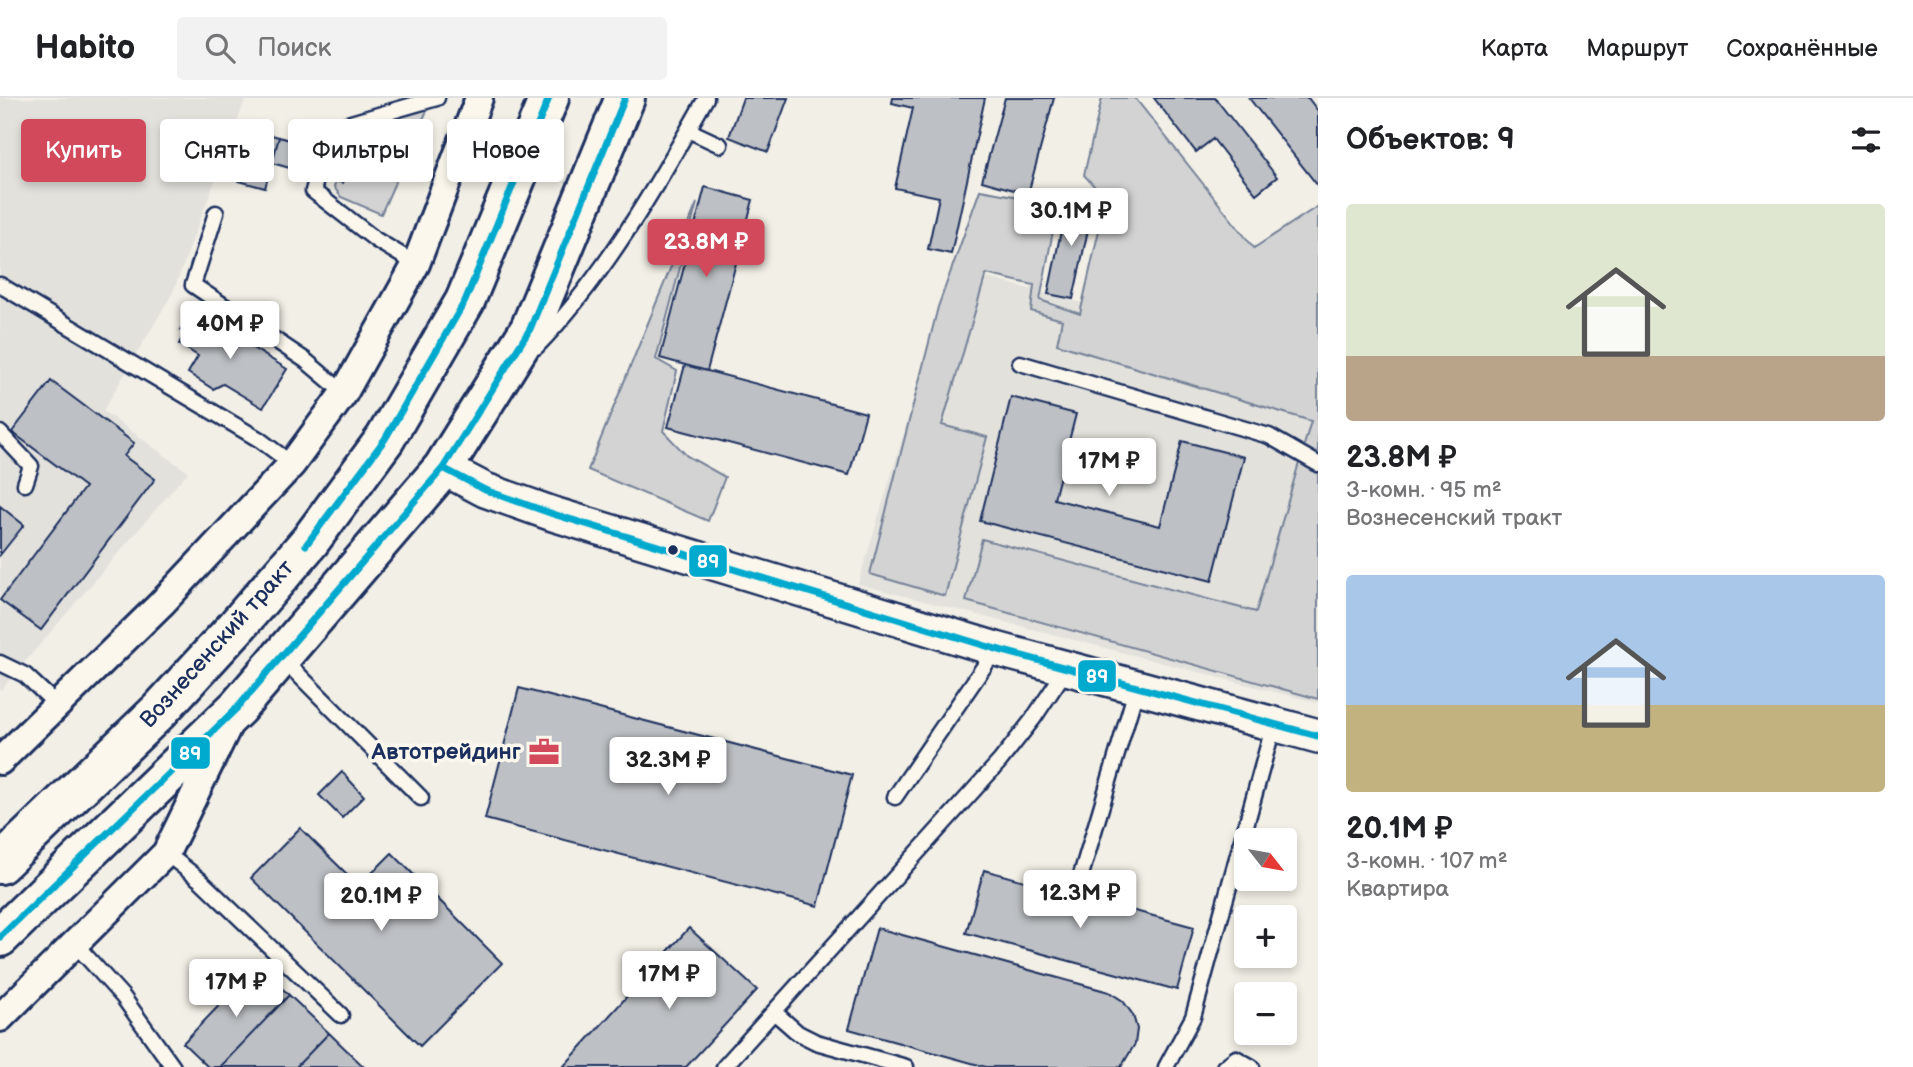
<!DOCTYPE html>
<html lang="ru">
<meta charset="utf-8">
<style>
:root{--surface:#fff;--page:#f2f2f2;--text:#202124;--muted:#757577;--line:#e0e0e0;--accent:#d1495b}
body{margin:0;font-family:"Balsamiq Sans",sans-serif;background:var(--page);color:var(--text);height:100vh;display:flex;flex-direction:column;font-size:26px;white-space:nowrap}
*{box-sizing:border-box;margin:0}
p{font-size:23px;color:var(--muted)}
.icon{flex:none;width:38px;height:38px;fill:none;stroke:currentColor;stroke-width:2;stroke-linecap:round;stroke-linejoin:round}
.map{position:relative;flex:1;overflow:hidden}
.sheet{display:flex;flex-direction:column;background:var(--surface);width:595px}
.sheet>*{flex:none}
.hud{position:absolute;left:21px;top:21px;width:665px;height:63px;display:flex;gap:14px}
.needle{width:46px;rotate:121deg}
.buttons{position:absolute;left:1234px;top:730px;display:grid;gap:14px}
.buttons a{display:grid;place-items:center;width:63px;height:63px;border-radius:7px;background:var(--surface);box-shadow:0 4px 10px #0003;font-size:35px}
.price{position:absolute;translate:-50% -60px;padding:0 16px;border-radius:7px;background:#fff;color:#222;font-size:23px;line-height:46px;filter:drop-shadow(0 2px 4px #0008)}
.price::after{content:'';position:absolute;left:50%;top:42px;width:21px;height:16px;margin-left:-10px;background:inherit;clip-path:polygon(0 0,100% 0,50% 100%)}
.price.current{background:var(--accent);color:#fff}
ul{padding:0;list-style:none}
li{display:grid;align-content:center;gap:14px;height:371px;padding:0 28px}
li span{display:grid;place-items:center;height:217px;border-radius:7px;color:#555}
li>.icon{margin-inline-start:auto}
span .icon{width:126px;height:126px;fill:#fffc;stroke-width:1}
li b{font-size:30px}
h2{display:flex;justify-content:space-between;align-items:center;height:84px;padding:0 28px;font-size:30px}
.pill{padding:0 24px;border-radius:7px;background:var(--surface);box-shadow:0 4px 10px #0003;font-size:24px;line-height:63px}
.pill.current{background:var(--accent);color:#fff}
header{display:flex;align-items:center;gap:42px;box-sizing:border-box;height:98px;padding:0 35px;background:var(--surface);border-bottom:2px solid var(--line)}
header strong{font-size:33px}
nav{display:flex;gap:38px;margin-inline-start:auto;font-size:24px}
.search{width:490px;height:63px;background:var(--page);display:flex;align-items:center;gap:18px;box-sizing:border-box;padding:0 24px;border-radius:7px;color:var(--muted);font-size:26px}
main{display:flex;flex:1;min-height:0}
.map>svg:first-child{display:block}
</style>
<header>
<strong>Habito</strong>
<div class="search"><svg class="icon" aria-label="search" viewBox="0 0 24 24"><circle cx="10" cy="10" r="6"/><path d="M15 15l6 6"/></svg>Поиск</div>
<nav><a>Карта</a><a>Маршрут</a><a>Сохранённые</a></nav>
</header>
<main>
<div class="map">
<svg width="1318" height="969" viewBox="0 0 1318 969">
<rect width="100%" height="100%" fill="#f2efe6"/>
<filter id="ink" filterUnits="userSpaceOnUse"><feTurbulence type="fractalNoise" baseFrequency=".0143" numOctaves="2"/><feDisplacementMap in="SourceGraphic" scale="14" xChannelSelector="R" yChannelSelector="G"/><feConvolveMatrix kernelMatrix="1 2 1 2 8 2 1 2 1" color-interpolation-filters="sRGB"/></filter>
<g filter="url(#ink)">
<path fill="#e2e1dc" d="M0,0H246L173,194L103,313L188,374L0,593Z
M954,171L1165,227L1318,274V605L858,486Z"/>
<path fill="#d2d3d2" stroke="#768198" stroke-width="2" d="M1102,0H1135L1254,150L1318,108V601L966,503L982,441L1256,514L1311,323L1057,246L1062,222L1031,213L1034,187L986,176L942,327L987,339L945,498L870,476L938,209L980,92L1058,106L1040,202L1080,216L1106,101L1084,77Z
M429,8L381,116L341,99L334,89L348,34Z
M697,105L656,261L677,273L663,333L687,358L725,379L708,423L588,372Z"/>
<path fill="#bdc0c4" stroke="#1b2f5e" stroke-width="2" d="M743,0H788L768,54L729,39Z
M893,0H985L951,156L928,151L939,99L895,90L913,10L892,5Z
M1005,0H1054L1028,96L982,83Z
M1154,0H1215L1277,79L1256,96L1213,41L1196,54Z
M1249,0H1308L1318,13V88Z
M260,34L279,39L265,90L239,83L246,58L253,60Z
M279,39L351,59L343,85L272,65Z
M705,89L753,102L707,273L660,260Z
M1068,99L1094,104L1073,201L1048,196Z
M193,213L287,271L263,310L223,286L213,291L188,275L198,258L179,246L185,235L180,232Z
M685,267L866,315L849,377L668,329Z
M51,283L134,345L124,358L155,381L41,532L0,502L85,389L12,334Z
M1011,299L1076,316L1054,401L1160,428L1182,343L1244,359L1212,483L980,423Z
M0,408L24,427L0,457Z
M519,590L852,677L818,808L485,721Z
M342,674L364,698L342,720L319,697Z
M300,730L359,788L392,755L502,865L420,948L251,780Z
M984,772L1194,829L1177,892L966,835Z
M689,830L757,892L686,969H563Z
M877,830L1109,894L1123,903L1133,917L1137,931L1135,946L1121,969H986L849,931Z
M258,867L289,897L220,969H208L183,945Z
M289,897L329,935L296,969H220Z
M329,935L364,969H296Z"/>
<g fill="none" stroke-linecap="round" stroke-linejoin="round">
<g stroke="#1b2f5e" stroke-width="19">
<path id="service" d="M688,32L720,47
M216,115L193,187L305,262L344,295
M416,166L376,142L313,93L330,31L437,0
M0,187L260,342L292,366
M536,249C603,181 659,84 706,0
M1020,265L1269,338L1318,366
M0,335L31,368L25,386
M282,560L421,700
M0,565L25,577L57,607
M895,699L996,551
M166,755L200,782L341,917
M1081,777L1137,589
M76,847L123,899L173,969
M774,914L798,935L816,944L906,969
M724,969L1000,663L1033,621L1067,570
M1166,969L1193,919L1274,626
M1224,969L1236,960L1252,969"/>
</g>
<g stroke="#1b2f5e" stroke-width="32">
<path id="minor" d="M0,663L161,506L235,427L292,366L344,295L416,166L479,0
M0,920L166,755L227,630"/>
</g>
<g stroke="#1b2f5e" stroke-width="38">
<path id="tertiary" d="M443,370L485,392L553,416L996,551L1318,638"/>
</g>
<g stroke="#1b2f5e" stroke-width="44">
<path id="primary" d="M0,766L159,613L237,528L310,443L385,341L465,203L549,0
M0,839L238,609L443,370L530,231L625,0"/>
</g>
<use href="#service" stroke="#fbf7ec" stroke-width="14"/>
<use href="#minor" stroke="#fbf7ec" stroke-width="26"/>
<use href="#tertiary" stroke="#fbf7ec" stroke-width="33"/>
<use href="#primary" stroke="#fbf7ec" stroke-width="38"/>
<g stroke="#fbf7ec" stroke-width="12">
<path id="bus-1" d="M443,370L485,392L553,416L996,551L1318,638
M306,447L385,341L465,203L549,0
M0,839L238,609L443,370L530,231L625,0"/>
</g>
<use href="#bus-1" stroke="#00a9ce" stroke-width="7"/>
</g>
</g>
<defs>
<g id="office-bare" transform="scale(2.415)"><path d="M-6-3h4V-5.5h4V-3h4V5H-6ZM-1-4.5V-3h2v-1.5ZM-6 0V1H6V0Z" fill="#d1495b" stroke="#fbf7ec" stroke-width="2.5" paint-order="stroke"/></g>
</defs>
<g fill-rule="evenodd">
<use href="#office-bare" x="544" y="654"/>
</g>
<circle fill="#1b2f5e" stroke="#fbf7ec" stroke-width="2.5" cx="673" cy="452" r="6"/>
<g text-anchor="middle" dominant-baseline="central" stroke-width="7" stroke-linejoin="round" paint-order="stroke">
<g font-size="23" fill="#1b2f5e" stroke="#fbf7ec">
<text transform="translate(217 546) rotate(-48)">Вознесенский тракт</text>
</g>
<g font-size="23" font-weight="bold" fill="#1b2f5e" stroke="#fbf7ec" text-anchor="end">
<text x="521" y="654">Автотрейдинг</text>
</g>
</g>
<g stroke="#fbf7ec" stroke-width="2.5">
<rect x="688" y="446" width="40" height="34" rx="7" fill="#00a9ce"/>
<rect x="1077" y="561" width="40" height="34" rx="7" fill="#00a9ce"/>
<rect x="170" y="638" width="41" height="34" rx="7" fill="#00a9ce"/>
</g>
<g font-size="19" text-anchor="middle" font-weight="bold" fill="#fff">
<text x="708" y="470">89</text>
<text x="1097" y="585">89</text>
<text x="190" y="662">89</text>
</g>
</svg>
<div class="buttons">
<a><svg class="needle" viewBox="-14 -14 28 28"><path d="M0-13l5 13h-10z" fill="#e53935"/><path d="M0 13l5-13h-10z" fill="#757577"/></svg></a>
<a>+</a>
<a>−</a>
</div>
<b class="price" style="left:1071px;top:150px">30.1M ₽</b>
<b class="price current" style="left:706px;top:181px">23.8M ₽</b>
<b class="price" style="left:230px;top:263px">40M ₽</b>
<b class="price" style="left:1109px;top:400px">17M ₽</b>
<b class="price" style="left:668px;top:699px">32.3M ₽</b>
<b class="price" style="left:1080px;top:832px">12.3M ₽</b>
<b class="price" style="left:381px;top:835px">20.1M ₽</b>
<b class="price" style="left:669px;top:913px">17M ₽</b>
<b class="price" style="left:236px;top:921px">17M ₽</b>
<div class="hud">
<a class="pill current">Купить</a>
<a class="pill">Снять</a>
<a class="pill">Фильтры</a>
<a class="pill">Новое</a>
</div>
</div>
<section class="sheet">
<h2>Объектов: 9<svg class="icon" aria-label="filters" viewBox="0 0 24 24"><path d="M4 7h16M4 17h16"/><circle cx="9" cy="7" r="2"/><circle cx="15" cy="17" r="2"/></svg></h2>
<ul>
<li><span style="background:linear-gradient(#dfe7d0 70%,#b9a48a 0)"><svg class="icon" aria-label="home" viewBox="0 0 24 24"><path d="M3 11l9-7 9 7M6 9v11h12V9"/></svg></span><div><b>23.8M ₽</b><p>3-комн. · 95 m²</p><p>Вознесенский тракт</p></div></li>
<li><span style="background:linear-gradient(#a9c7e8 60%,#c2b280 0)"><svg class="icon" aria-label="home" viewBox="0 0 24 24"><path d="M3 11l9-7 9 7M6 9v11h12V9"/></svg></span><div><b>20.1M ₽</b><p>3-комн. · 107 m²</p><p>Квартира</p></div></li>
</ul>
</section>
</main>
